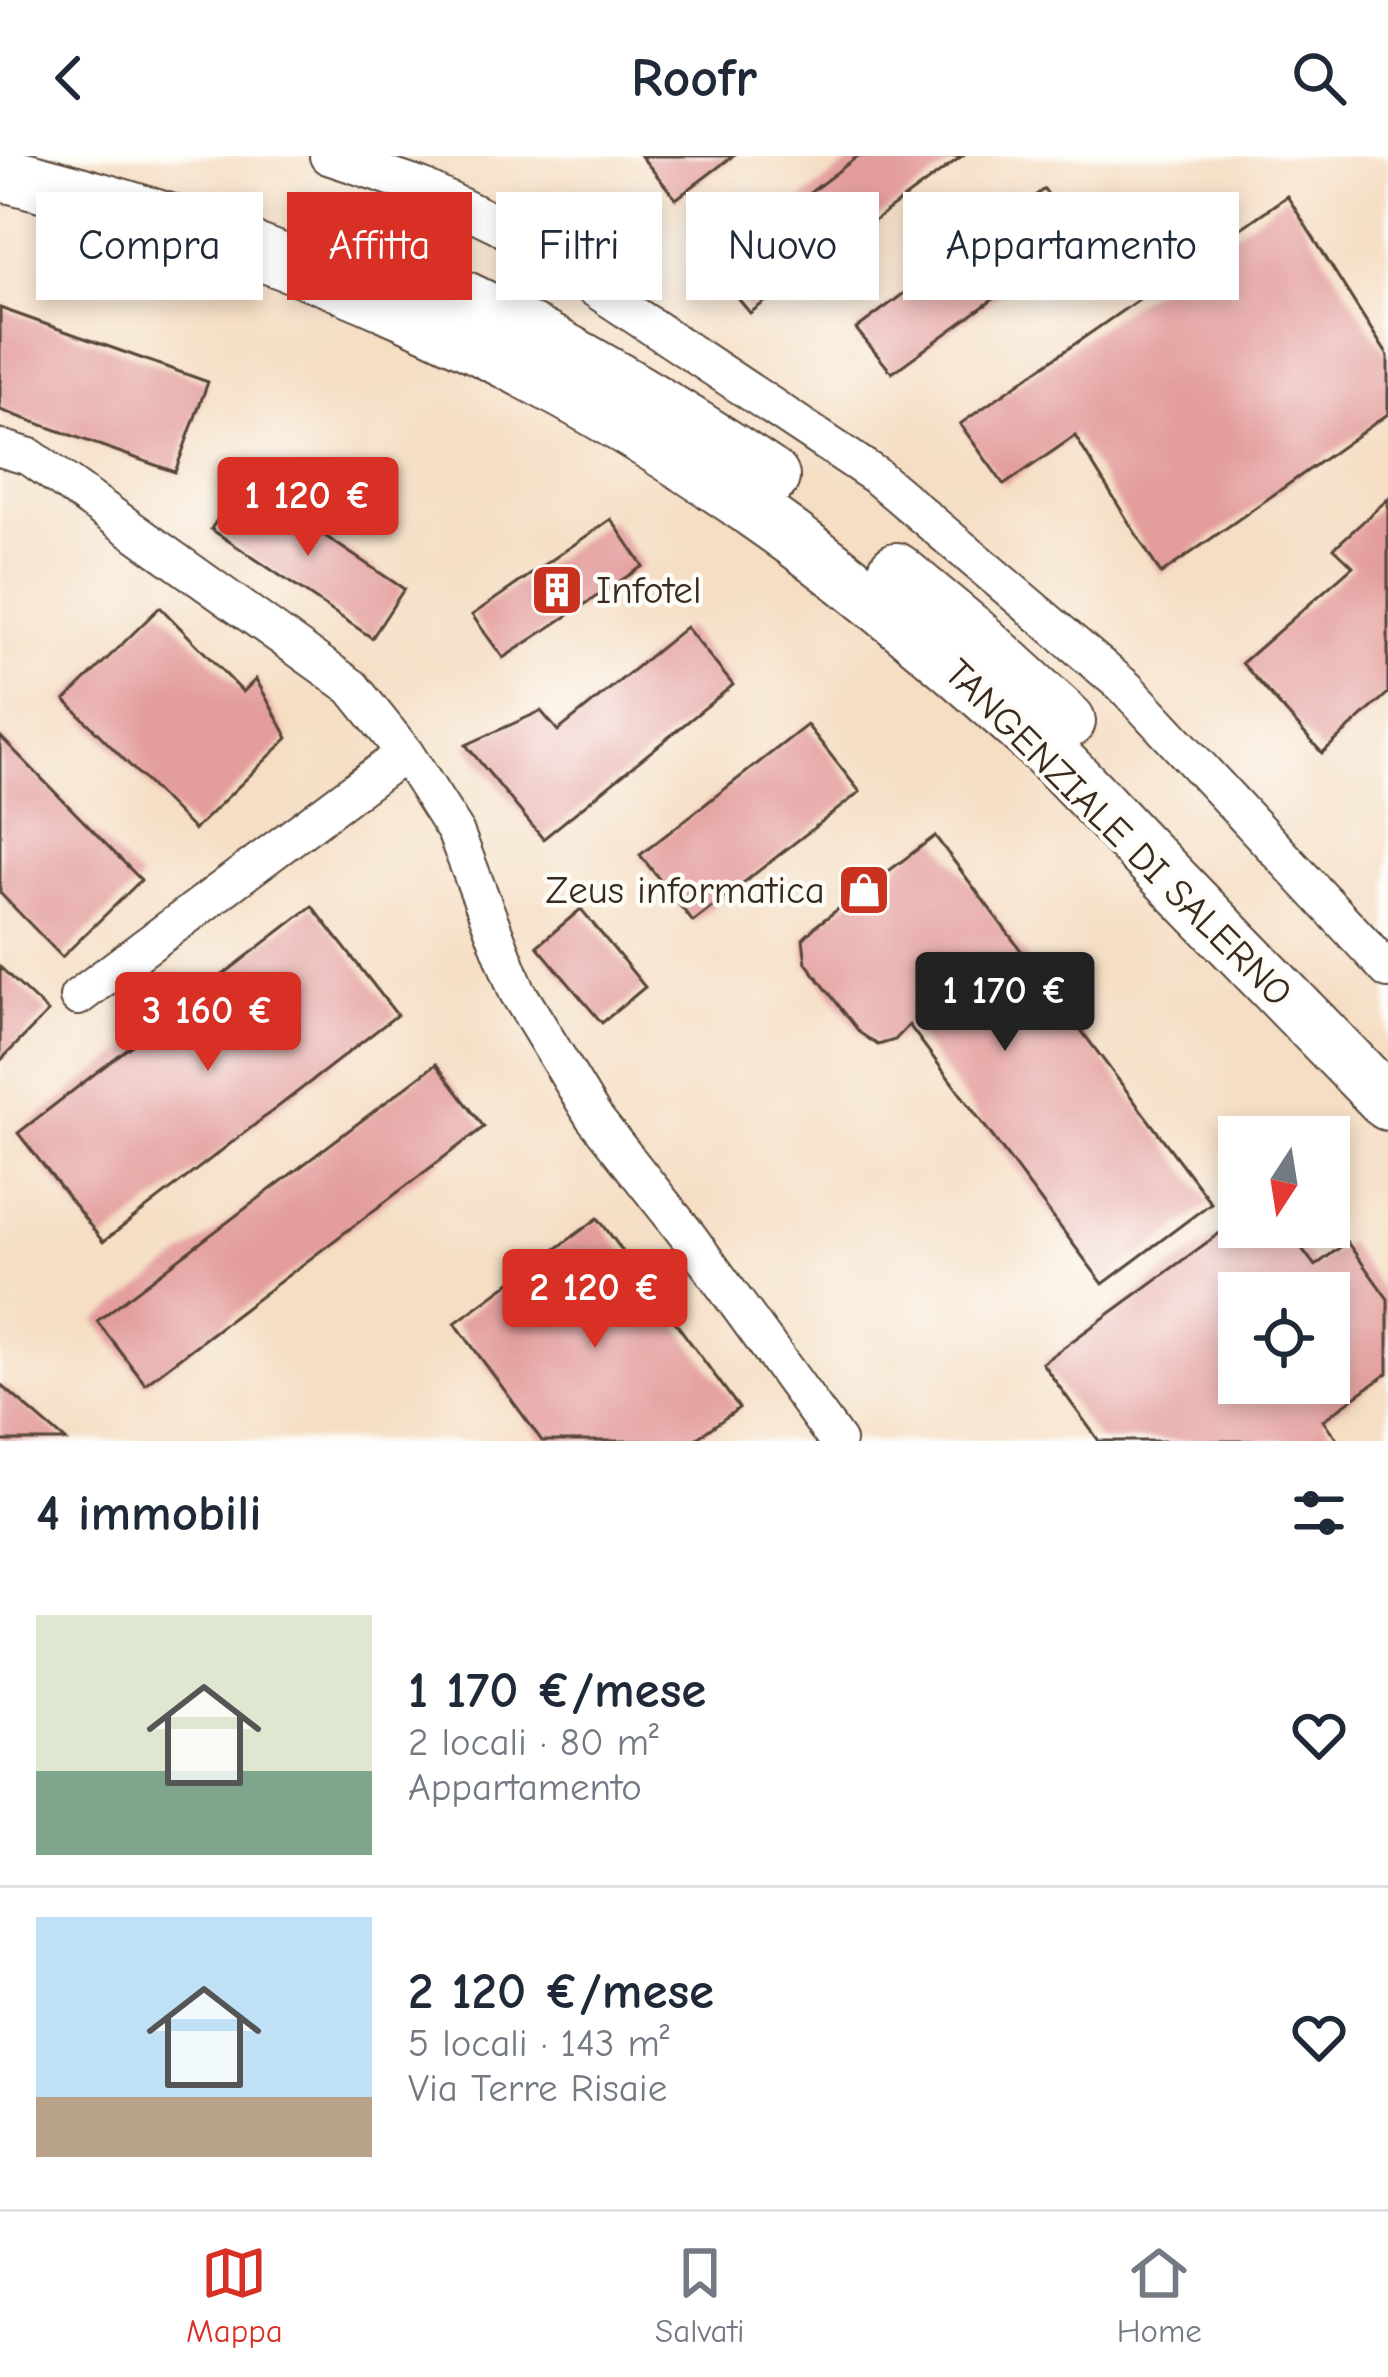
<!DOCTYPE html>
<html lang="it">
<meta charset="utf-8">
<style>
:root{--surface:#fff;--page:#f6f6f7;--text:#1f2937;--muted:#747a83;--line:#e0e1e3;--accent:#d93025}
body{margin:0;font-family:"Comic Neue",sans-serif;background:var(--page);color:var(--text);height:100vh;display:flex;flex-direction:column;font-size:45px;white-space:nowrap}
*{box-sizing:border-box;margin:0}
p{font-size:39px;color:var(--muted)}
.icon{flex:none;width:66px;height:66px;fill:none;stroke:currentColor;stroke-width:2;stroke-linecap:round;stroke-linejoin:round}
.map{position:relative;height:1285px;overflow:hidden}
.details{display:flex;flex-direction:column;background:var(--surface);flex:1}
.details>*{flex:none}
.guide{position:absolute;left:36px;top:36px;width:1317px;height:108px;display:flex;gap:24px}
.needle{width:78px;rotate:192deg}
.buttons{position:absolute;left:1218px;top:960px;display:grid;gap:24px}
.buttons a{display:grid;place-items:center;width:132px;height:132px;border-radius:0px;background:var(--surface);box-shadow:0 6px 18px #0003;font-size:60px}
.price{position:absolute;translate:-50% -102px;padding:0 27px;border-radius:12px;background:var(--accent);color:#fff;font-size:39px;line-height:78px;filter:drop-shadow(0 3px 6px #0008)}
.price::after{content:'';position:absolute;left:50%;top:72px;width:36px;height:27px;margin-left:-18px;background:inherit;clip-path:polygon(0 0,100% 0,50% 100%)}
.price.active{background:#222;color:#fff}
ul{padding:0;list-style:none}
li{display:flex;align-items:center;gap:36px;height:300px;padding:0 36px}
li+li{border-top:3px solid var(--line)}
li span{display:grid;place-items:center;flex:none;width:336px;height:240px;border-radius:0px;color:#555}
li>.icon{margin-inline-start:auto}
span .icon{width:144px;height:144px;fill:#fffc;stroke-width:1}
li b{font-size:51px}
h2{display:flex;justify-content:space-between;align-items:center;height:144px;padding:0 36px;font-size:51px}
.pill{padding:0 42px;border-radius:0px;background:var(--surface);box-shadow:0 6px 18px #0003;font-size:42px;line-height:108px}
.pill.active{background:var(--accent);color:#fff}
header{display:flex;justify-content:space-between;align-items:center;height:156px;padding:0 36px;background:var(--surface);font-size:54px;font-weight:700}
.tabs{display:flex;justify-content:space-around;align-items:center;height:168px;border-top:3px solid var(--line);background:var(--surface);font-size:33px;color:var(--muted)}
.tabs a{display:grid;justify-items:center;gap:6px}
.tabs .active{color:var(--accent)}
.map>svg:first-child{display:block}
</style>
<header><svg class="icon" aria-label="back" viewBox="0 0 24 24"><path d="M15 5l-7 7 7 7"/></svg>Roofr<svg class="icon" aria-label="search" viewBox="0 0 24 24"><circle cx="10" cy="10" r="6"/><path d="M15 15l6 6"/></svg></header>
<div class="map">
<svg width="1388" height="1285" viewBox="0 0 1388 1285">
<rect width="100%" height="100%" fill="#fdfcf7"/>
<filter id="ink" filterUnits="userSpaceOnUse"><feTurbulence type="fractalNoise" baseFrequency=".00833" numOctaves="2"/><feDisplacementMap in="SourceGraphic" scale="24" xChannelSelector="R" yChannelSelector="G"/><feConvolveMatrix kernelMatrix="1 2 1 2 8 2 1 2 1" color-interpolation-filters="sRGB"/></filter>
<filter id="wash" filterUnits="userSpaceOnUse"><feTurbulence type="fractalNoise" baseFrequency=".004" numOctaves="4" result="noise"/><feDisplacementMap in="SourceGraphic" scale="48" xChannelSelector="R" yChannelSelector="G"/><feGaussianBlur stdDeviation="2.7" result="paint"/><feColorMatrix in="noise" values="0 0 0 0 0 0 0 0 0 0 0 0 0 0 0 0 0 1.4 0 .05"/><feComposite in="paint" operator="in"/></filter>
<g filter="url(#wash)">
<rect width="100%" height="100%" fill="#f5dec4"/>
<g id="blocks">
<path fill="#e39d9c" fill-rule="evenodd" d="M641,0H733L676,43Z
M858,0H962L750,157L713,111Z
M1044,33L1079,81L892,217L856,173Z
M1287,40L1388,200V258L1161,418L1075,280L1004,329L960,268Z
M0,152L208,226L175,316L0,254Z
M243,325L404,433L372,482L211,373Z
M1388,343V537L1322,597L1242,507L1353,410L1334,392Z
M611,363L643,410L503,502L472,459Z
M160,451L243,536L256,523L288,582L194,674L65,544Z
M686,471L733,529L543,683L466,589L541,555L558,575Z
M807,569L860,636L693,766L640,699Z
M0,580L141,724L62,801L0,737Z
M935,680L1211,1047L1103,1128L909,869L895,884L878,889L860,877L806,807L803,783L817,769Z
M312,750L397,859L103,1086L18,977Z
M581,753L645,831L602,867L537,790Z
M0,811L48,856L0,905Z
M436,908L484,971L145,1228L97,1165Z
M598,1062L739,1252L693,1285H542L455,1167Z
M1239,1063V1071H1286L1315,1110L1347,1086L1388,1143V1217L1323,1264L1338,1285H1099L1042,1207ZM1239,1137H1329V1227H1239Z
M0,1228L66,1285H0Z"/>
</g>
</g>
<g filter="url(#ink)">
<use href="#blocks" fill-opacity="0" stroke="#574537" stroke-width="3"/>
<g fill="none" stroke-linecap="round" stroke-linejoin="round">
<g stroke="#574537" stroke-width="40">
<path id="minor" d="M328,0L421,31L499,69L875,319L1127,533L1388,814
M0,292L30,301L352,531L405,597L455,675L517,835L593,960L688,1080L837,1285
M78,841L405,597"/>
</g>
<g stroke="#574537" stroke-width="58">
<path id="highway" d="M0,17C278,86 544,202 777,371C865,434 948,505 1029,578C1071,616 1109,660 1149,701C1228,783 1308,865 1388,947
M433,128C552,182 663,248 772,321
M896,414L971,476L1068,565"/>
</g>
<use href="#minor" stroke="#fff" stroke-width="36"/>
<use href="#highway" stroke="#fff" stroke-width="54"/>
</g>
</g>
<defs>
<g id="building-square" transform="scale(2.7)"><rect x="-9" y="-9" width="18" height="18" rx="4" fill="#c8321e" stroke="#fdfcf7"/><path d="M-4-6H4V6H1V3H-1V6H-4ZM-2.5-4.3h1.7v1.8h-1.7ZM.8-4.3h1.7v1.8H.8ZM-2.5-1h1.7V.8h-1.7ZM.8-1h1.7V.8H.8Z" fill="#fff"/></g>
<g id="shop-square" transform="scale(2.7)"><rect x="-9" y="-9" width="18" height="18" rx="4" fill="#c8321e" stroke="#fdfcf7"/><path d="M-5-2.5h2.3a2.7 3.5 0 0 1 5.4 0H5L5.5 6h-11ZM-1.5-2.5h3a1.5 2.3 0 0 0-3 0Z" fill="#fff"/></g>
</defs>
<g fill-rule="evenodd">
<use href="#building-square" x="557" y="434"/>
<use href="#shop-square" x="864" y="734"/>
</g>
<g text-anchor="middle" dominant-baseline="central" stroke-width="9" stroke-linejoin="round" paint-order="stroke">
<g font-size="39" fill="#3b2a1e" stroke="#fdfcf7" text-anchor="start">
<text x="596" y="434">Infotel</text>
<text x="825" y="734" text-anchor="end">Zeus informatica</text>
</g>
<g font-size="39" fill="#3b2a1e" stroke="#fdfcf7">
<text transform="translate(1118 677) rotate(45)">TANGENZIALE DI SALERNO</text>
</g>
</g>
</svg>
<div class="buttons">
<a><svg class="needle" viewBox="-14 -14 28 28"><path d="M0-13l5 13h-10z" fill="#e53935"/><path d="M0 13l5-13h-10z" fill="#747a83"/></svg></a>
<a><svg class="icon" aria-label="locate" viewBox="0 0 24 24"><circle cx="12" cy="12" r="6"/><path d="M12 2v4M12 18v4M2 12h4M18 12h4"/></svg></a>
</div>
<b class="price" style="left:308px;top:403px">1 120 €</b>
<b class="price active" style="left:1005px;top:898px">1 170 €</b>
<b class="price" style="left:208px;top:918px">3 160 €</b>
<b class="price" style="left:595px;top:1195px">2 120 €</b>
<div class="guide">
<a class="pill">Compra</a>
<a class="pill active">Affitta</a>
<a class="pill">Filtri</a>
<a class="pill">Nuovo</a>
<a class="pill">Appartamento</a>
</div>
</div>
<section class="details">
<h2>4 immobili<svg class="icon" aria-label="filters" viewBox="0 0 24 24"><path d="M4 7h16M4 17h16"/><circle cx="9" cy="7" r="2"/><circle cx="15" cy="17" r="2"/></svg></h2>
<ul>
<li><span style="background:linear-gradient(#dfe7d0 65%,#7fa58c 0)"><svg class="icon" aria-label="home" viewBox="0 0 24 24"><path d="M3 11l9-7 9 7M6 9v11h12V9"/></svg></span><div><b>1 170 €/mese</b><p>2 locali · 80 m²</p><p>Appartamento</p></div><svg class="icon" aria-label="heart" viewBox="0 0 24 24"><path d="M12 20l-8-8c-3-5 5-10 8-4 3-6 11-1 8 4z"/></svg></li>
<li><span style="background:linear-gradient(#bfe0f5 75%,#b9a48a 0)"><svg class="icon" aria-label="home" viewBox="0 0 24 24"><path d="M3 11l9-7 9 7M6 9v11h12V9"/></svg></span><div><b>2 120 €/mese</b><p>5 locali · 143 m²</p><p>Via Terre Risaie</p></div><svg class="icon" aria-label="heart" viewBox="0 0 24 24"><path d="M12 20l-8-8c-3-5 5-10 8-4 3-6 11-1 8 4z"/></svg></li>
</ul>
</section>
<nav class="tabs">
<a class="active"><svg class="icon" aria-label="map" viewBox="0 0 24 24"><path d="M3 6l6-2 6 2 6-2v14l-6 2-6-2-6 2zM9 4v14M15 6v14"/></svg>Mappa</a>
<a><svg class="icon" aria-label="saved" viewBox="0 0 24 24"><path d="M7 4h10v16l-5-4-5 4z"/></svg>Salvati</a>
<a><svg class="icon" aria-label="home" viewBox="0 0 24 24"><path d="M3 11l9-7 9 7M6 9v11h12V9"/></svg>Home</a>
</nav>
